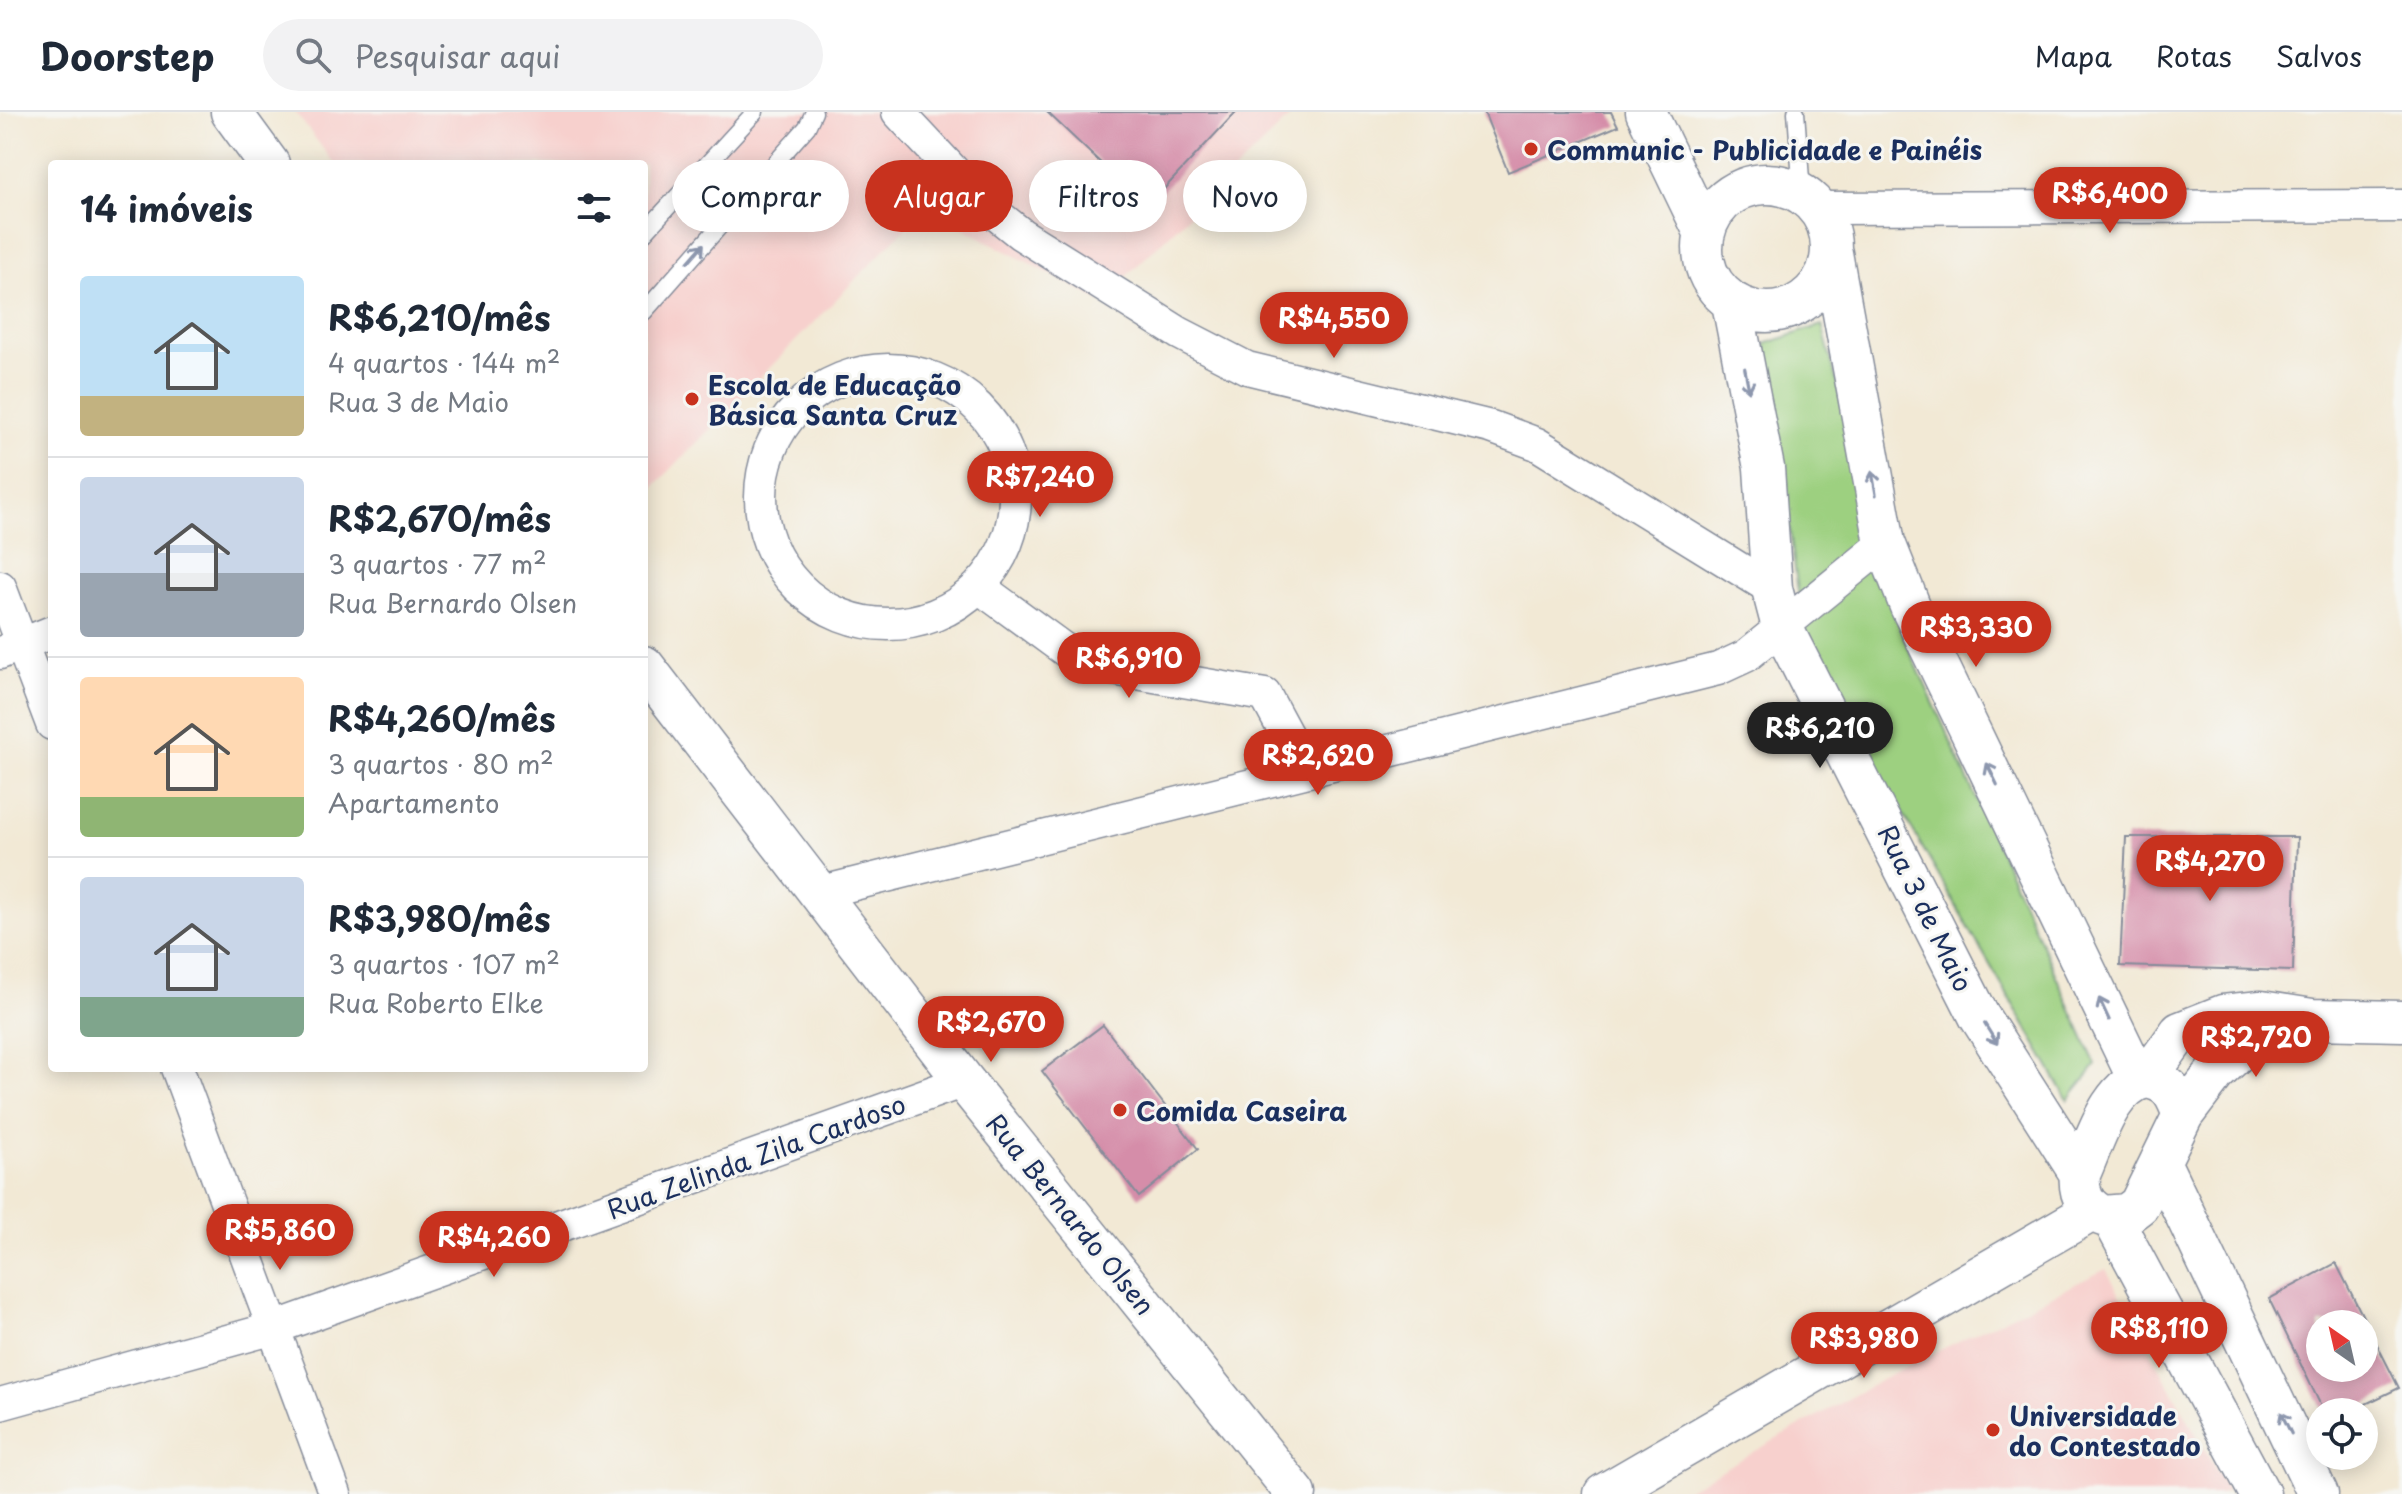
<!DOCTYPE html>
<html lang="pt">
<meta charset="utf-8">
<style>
:root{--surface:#fff;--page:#f2f2f3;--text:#1f2937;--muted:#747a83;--line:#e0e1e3;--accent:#c8321e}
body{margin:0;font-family:"Playpen Sans",sans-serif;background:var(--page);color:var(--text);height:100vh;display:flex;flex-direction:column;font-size:30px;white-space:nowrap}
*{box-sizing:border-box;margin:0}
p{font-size:26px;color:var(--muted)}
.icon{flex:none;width:44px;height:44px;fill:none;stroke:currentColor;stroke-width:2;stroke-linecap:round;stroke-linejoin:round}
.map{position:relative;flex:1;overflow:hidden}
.details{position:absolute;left:48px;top:48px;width:600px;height:912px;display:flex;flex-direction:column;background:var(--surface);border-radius:8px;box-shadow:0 4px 20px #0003}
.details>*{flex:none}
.hud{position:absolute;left:672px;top:48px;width:760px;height:72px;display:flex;gap:16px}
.needle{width:52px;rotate:326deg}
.controls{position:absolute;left:2306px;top:1198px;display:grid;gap:16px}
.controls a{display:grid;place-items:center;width:72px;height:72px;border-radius:50%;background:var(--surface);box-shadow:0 4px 20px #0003;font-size:40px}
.price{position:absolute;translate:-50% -68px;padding:0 18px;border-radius:28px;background:var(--accent);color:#fff;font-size:26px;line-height:52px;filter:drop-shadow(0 2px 4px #0008)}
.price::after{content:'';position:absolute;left:50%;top:48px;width:24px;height:18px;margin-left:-12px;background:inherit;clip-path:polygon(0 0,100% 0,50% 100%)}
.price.selected{background:#222;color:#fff}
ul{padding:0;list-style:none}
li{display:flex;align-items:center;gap:24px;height:200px;padding:0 32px}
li+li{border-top:2px solid var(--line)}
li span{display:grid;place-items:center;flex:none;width:224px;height:160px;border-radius:8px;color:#555}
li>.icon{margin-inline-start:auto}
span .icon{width:96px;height:96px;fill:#fffc;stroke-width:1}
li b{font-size:34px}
h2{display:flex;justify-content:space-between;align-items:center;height:96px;padding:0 32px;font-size:34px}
.chip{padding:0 28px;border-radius:36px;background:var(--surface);box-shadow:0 4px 20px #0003;font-size:28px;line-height:72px}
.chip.selected{background:var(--accent);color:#fff}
header{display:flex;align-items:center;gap:48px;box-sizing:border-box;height:112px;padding:0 40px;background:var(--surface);border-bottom:2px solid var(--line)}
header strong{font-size:38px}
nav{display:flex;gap:44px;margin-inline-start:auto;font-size:28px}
.search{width:560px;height:72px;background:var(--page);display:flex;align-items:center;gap:20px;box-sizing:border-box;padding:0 28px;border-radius:44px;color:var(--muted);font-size:30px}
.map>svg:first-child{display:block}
</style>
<header>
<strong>Doorstep</strong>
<div class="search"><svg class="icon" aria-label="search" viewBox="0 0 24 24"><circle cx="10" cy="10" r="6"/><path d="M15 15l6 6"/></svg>Pesquisar aqui</div>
<nav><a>Mapa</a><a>Rotas</a><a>Salvos</a></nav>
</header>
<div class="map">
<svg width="2402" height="1382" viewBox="0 0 2402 1382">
<rect width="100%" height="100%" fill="#f6f6f2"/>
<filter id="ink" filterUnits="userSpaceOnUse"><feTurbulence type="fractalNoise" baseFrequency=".0125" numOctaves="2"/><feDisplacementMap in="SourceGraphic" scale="16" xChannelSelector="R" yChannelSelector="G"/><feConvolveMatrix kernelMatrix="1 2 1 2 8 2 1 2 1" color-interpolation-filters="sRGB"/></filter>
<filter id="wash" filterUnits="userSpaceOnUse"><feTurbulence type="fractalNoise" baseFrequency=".006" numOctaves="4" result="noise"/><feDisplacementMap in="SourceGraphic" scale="32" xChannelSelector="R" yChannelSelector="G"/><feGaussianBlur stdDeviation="1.8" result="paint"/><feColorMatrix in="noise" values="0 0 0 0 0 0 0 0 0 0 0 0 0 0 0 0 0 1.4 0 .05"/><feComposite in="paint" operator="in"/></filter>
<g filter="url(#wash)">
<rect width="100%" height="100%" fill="#f2e9d5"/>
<path fill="#f7d0cd" d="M295,0H1295L1101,189L925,96L644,385V52H335Z
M2106,1157L2227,1379L2220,1382H1679L1899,1258Z"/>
<path fill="#9dd080" stroke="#5c806f" stroke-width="2" d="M1822,213L1905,528L2096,953L2068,988L1805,532L1765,232Z"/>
<g id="blocks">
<path fill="#d58da9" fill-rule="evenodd" d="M1047,0H1236L1147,95Z
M1484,0H1611L1618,14L1508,60Z
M2126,725H2297L2293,859L2120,854Z
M1103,913L1198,1037L1139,1085L1042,959Z
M2336,1151L2399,1276L2349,1300H2324L2269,1187ZM2320,1212H2364V1256H2320Z"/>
</g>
</g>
<g filter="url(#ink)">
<use href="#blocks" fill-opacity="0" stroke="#868c9a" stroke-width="2"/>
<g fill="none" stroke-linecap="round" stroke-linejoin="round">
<g stroke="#868c9a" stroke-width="19">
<path id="service" d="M1796,0L1802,81
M644,121L755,0
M644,200L807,15L814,0"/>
</g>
<g stroke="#868c9a" stroke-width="35">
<path id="minor" d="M898,0L986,94L1021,122L1179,221L1247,256L1491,315L1537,332L1772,477
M1818,96L2402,94
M761 385a127 127 0 1 1 254 0a127 127 0 1 1-254 0Z
M0,475L52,612
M979,475L1084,552L1265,583L1306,659
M0,541L52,520
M818,781L1718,557L1746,544L1885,431
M177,956L335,1382
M0,1292L271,1217L964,969"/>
</g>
<g stroke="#868c9a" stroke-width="43">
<path id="tertiary" d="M231,0L269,52
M1646,0L1704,120
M1703 136a64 64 0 1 1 128 0a64 64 0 1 1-128 0Z
M1832,141L1885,431L1910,494L2138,967
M1732,191L1764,356L1772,477L1782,515L1979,904L2080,1062
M644,554L964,969L1296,1382
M2147,966C2170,970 2175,982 2183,1003L2139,1093L2127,1102L2103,1104C2085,1095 2078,1082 2080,1062C2094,1032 2109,972 2147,966Z
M2147,966L2180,920L2223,903L2261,899L2312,907L2402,909
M2183,1003L2215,961L2251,927L2301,911
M2160,1050L2318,1382
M2112,1106L2260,1382
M1604,1382L2092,1099"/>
</g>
<use href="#service" stroke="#fff" stroke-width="16"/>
<use href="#minor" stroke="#fff" stroke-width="32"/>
<use href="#tertiary" stroke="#fff" stroke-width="40"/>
</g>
<defs><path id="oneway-shaft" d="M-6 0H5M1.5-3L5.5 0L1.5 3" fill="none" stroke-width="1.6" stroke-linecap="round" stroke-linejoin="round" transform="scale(2)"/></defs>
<g stroke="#8d97ae">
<use href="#oneway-shaft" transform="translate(696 141) rotate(-49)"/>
<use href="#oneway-shaft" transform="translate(1747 268) rotate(79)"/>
<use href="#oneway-shaft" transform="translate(1874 371) rotate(-100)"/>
<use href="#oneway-shaft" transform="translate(1992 662) rotate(-116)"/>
<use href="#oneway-shaft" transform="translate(2104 897) rotate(-115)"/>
<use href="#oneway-shaft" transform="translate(1991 922) rotate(58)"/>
<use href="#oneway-shaft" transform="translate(2286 1311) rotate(-116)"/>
</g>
</g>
<g fill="#c8321e" stroke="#f6f6f2" stroke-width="3">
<circle cx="1531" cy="37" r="8"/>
<circle cx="692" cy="287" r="8"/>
<circle cx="1120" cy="998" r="8"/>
<circle cx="1993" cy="1318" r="8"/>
</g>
<g text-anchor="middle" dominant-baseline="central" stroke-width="6" stroke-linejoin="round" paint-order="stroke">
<g font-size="26" font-weight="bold" fill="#1b2f5e" stroke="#f6f6f2" text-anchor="start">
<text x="1547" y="37">Communic - Publicidade e Painéis</text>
<text x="708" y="272">Escola de Educação<tspan x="708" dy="30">Básica Santa Cruz</tspan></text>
<text x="1136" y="998">Comida Caseira</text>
<text x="2009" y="1303">Universidade<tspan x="2009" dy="30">do Contestado</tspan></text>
</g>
<g font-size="26" fill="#1b2f5e" stroke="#f6f6f2">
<text transform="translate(1926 796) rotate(64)">Rua 3 de Maio</text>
<text transform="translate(756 1044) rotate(-20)">Rua Zelinda Zila Cardoso</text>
<text transform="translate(1071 1102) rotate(51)">Rua Bernardo Olsen</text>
</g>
</g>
</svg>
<div class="controls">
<a><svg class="needle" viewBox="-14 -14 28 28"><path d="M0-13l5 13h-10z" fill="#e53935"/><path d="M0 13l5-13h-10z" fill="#747a83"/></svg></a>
<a><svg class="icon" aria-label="locate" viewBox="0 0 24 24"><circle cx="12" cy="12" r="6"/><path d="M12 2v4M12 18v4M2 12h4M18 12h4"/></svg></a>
</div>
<b class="price" style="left:2110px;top:123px">R$6,400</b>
<b class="price" style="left:1334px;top:248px">R$4,550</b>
<b class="price" style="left:1040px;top:407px">R$7,240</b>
<b class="price" style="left:1976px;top:557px">R$3,330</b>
<b class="price" style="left:1129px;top:588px">R$6,910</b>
<b class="price selected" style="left:1820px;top:658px">R$6,210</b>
<b class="price" style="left:1318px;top:685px">R$2,620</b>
<b class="price" style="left:2210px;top:791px">R$4,270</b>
<b class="price" style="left:991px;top:952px">R$2,670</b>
<b class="price" style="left:2256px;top:967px">R$2,720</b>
<b class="price" style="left:280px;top:1160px">R$5,860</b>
<b class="price" style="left:494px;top:1167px">R$4,260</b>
<b class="price" style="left:2159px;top:1258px">R$8,110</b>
<b class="price" style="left:1864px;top:1268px">R$3,980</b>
<div class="hud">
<a class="chip">Comprar</a>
<a class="chip selected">Alugar</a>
<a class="chip">Filtros</a>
<a class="chip">Novo</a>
</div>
<section class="details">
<h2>14 imóveis<svg class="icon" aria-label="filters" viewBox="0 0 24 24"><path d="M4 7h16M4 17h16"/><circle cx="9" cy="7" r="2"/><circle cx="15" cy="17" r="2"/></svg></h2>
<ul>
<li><span style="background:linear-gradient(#bfe0f5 75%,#c2b280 0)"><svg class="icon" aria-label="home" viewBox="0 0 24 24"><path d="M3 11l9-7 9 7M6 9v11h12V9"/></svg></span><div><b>R$6,210/mês</b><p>4 quartos · 144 m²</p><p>Rua 3 de Maio</p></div></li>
<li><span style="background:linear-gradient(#c9d6e8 60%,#9aa5b1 0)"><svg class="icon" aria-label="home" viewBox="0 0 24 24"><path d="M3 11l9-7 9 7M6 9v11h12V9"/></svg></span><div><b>R$2,670/mês</b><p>3 quartos · 77 m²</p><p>Rua Bernardo Olsen</p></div></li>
<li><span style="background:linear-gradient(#ffd9b3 75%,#8fb573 0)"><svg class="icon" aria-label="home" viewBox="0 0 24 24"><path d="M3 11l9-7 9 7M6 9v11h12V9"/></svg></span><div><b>R$4,260/mês</b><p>3 quartos · 80 m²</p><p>Apartamento</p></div></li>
<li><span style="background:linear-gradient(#c9d6e8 75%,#7fa58c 0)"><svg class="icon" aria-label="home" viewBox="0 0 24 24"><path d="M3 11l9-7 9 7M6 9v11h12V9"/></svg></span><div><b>R$3,980/mês</b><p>3 quartos · 107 m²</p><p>Rua Roberto Elke</p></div></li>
</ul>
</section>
</div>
